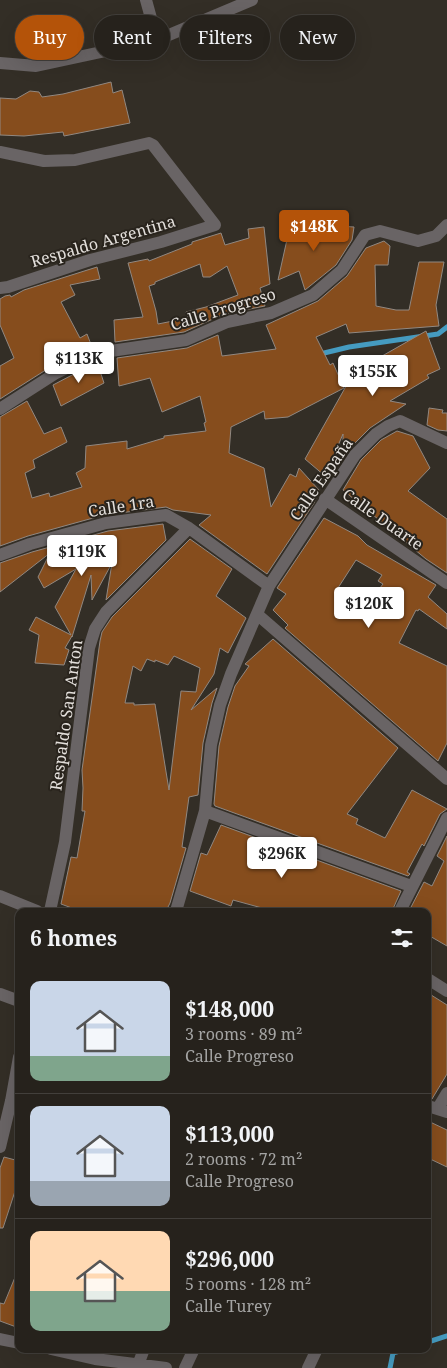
<!DOCTYPE html>
<meta charset="utf-8">
<style>
:root{--surface:#26221c;--page:#322f29;--text:#f1f3f6;--muted:#a4a4a3;--line:#423f3b;--accent:#b45309}
body{margin:0;font-family:"Noto Serif",serif;background:var(--page);color:var(--text);height:100vh;display:flex;flex-direction:column;font-size:19px;white-space:nowrap}
*{box-sizing:border-box;margin:0}
p{font-size:16px;color:var(--muted)}
.icon{flex:none;width:28px;height:28px;fill:none;stroke:currentColor;stroke-width:2;stroke-linecap:round;stroke-linejoin:round}
.map{position:relative;flex:1;overflow:hidden}
.drawer{position:absolute;left:15px;top:908px;width:416px;height:445px;display:flex;flex-direction:column;background:var(--surface);border-radius:10px;box-shadow:0 5px 20px #0002,0 0 0 1px var(--line)}
.drawer>*{flex:none}
.hud{position:absolute;left:15px;top:15px;width:418px;height:45px;display:flex;gap:10px}
.price{position:absolute;translate:-50% -42px;padding:0 11px;border-radius:5px;background:#fff;color:#222;font-size:16px;line-height:32px;filter:drop-shadow(0 1px 2px #0008)}
.price::after{content:'';position:absolute;left:50%;top:30px;width:15px;height:11px;margin-left:-8px;background:inherit;clip-path:polygon(0 0,100% 0,50% 100%)}
.price.active{background:var(--accent);color:#fff}
ul{padding:0;list-style:none}
li{display:flex;align-items:center;gap:15px;height:125px;padding:0 15px}
li+li{border-top:1px solid var(--line)}
li span{display:grid;place-items:center;flex:none;width:140px;height:100px;border-radius:10px;color:#555}
li>.icon{margin-inline-start:auto}
span .icon{width:60px;height:60px;fill:#fffc;stroke-width:1}
li b{font-size:21px}
h2{display:flex;justify-content:space-between;align-items:center;height:60px;padding:0 15px;font-size:21px}
.tag{padding:0 18px;border-radius:22px;background:var(--surface);box-shadow:0 5px 20px #0002,0 0 0 1px var(--line);font-size:18px;line-height:45px}
.tag.active{background:var(--accent);color:#fff}
.map>svg:first-child{display:block}
</style>
<div class="map">
<svg width="447" height="1368" viewBox="0 0 447 1368">
<rect width="100%" height="100%" fill="#332e26"/>
<g fill="none" stroke-linecap="round" stroke-linejoin="round">
<path stroke="#459bc0" stroke-width="5" d="M320,354L349,347L438,334L447,327
M428,1342L447,1336
M390,1368L393,1353L406,1349"/>
</g>
<path fill="#864d1d" stroke="#918881" fill-rule="evenodd" d="M111,82L113,93L122,90L130,123L64,136L63,132L24,136L0,135V98L16,99L30,91L39,92L42,97L63,94Z
M290,226L338,231L339,226L354,227L352,240L336,265L305,290L299,271L278,280Z
M264,227L270,284L260,288L265,306L224,314L184,332L115,342L114,320L143,317L128,263L148,259L149,261L192,244V242L221,233L225,245L249,238L248,229ZM200,264L203,277H210L227,266L238,295L206,307L186,312L188,318L158,324L156,311L149,286L155,284V282Z
M384,241L390,246L388,265H375L376,306L396,310H409L419,262H444L436,305L439,326L349,333L346,324L316,337L330,365L333,363L344,388L288,417L265,419L264,411L231,427L229,453L264,468L271,507L290,474L296,477L299,468L319,490L314,503L267,574L199,525L211,515L173,510L166,507L104,515L28,536L0,546V417L27,401L44,434L61,427L67,442L33,460L35,468L25,473L32,498L49,493L50,497L82,487L76,473L85,468L86,446L127,441V449L164,438V436L206,431L204,423L206,422L200,396L162,412L150,378L119,386L117,358L187,348L218,335L222,356L276,349L266,325L318,301L347,276L366,248Z
M97,267L100,279L70,285L75,295L61,302L80,338L87,334L92,347L52,366L0,399V366L14,358L0,325V299L5,296L10,295L11,297L24,290Z
M426,331L440,369L427,375L429,378L390,401L406,404L370,428L349,449L343,458V434L325,476L305,459L354,372Z
M97,362L104,383L61,406L53,385Z
M429,408L443,410L442,413H447V431L438,430L427,425Z
M397,431L413,436L430,468L408,491L447,519V573L426,559L343,490L361,460L381,440Z
M324,518L358,536L367,545L436,585L428,597L447,614V629L419,609L418,611L416,610L399,643L447,666V743L438,761L285,628L288,625L273,610L286,594L277,588ZM356,560L382,575L378,581L383,584L366,606L338,588Z
M163,524L166,540L106,600L112,563L92,600L91,575L72,637V636L65,648L69,650L64,665L35,663L39,635L29,630L36,617L71,635L55,607L76,569L44,588L38,577L50,553L0,592V563L32,552L108,531Z
M190,539L232,569L216,596L246,618L228,653L220,648L214,674L191,710L217,688L212,703L203,743L198,795L189,797L182,847L186,848L170,903L166,911H80L61,904L71,857L77,858L85,811H82L83,788L82,770L100,641L102,632L112,617ZM174,656L200,668L196,692L181,691L169,790L155,704L134,705V703H125L133,666L141,671L147,659L155,662V660L168,665Z
M273,639L398,748L347,814L358,819L356,824L385,838L412,790L447,809L440,814L424,846L422,844L407,872L410,874L408,876L215,806L214,804L219,746L228,707L235,686L249,666L245,664Z
M221,825L401,891L392,911H273L233,900L231,906L190,891L201,853L207,855Z
M447,836V946L428,935V911H409L424,882L432,886L444,861L437,856Z
M428,993L447,1005V1074L432,1099L428,1098Z
M428,1121L447,1130V1167L428,1158Z
M4,1157L19,1161V1179L3,1228H0V1168Z
M18,1270H19V1328L0,1321V1303L4,1304Z"/>
<g fill="none" stroke-linecap="round" stroke-linejoin="round">
<path stroke="#696465" stroke-width="12" d="M146,0L157,40
M0,63L36,66L157,40L252,0
M0,152L44,161L75,160L149,143L153,145L215,225L161,242L90,260L8,287L0,288
M0,409L56,373L97,353L186,340L227,322L271,313L313,295L342,270L365,235L380,231L418,241L436,236L447,225
M325,499L447,583
M0,555L30,544L106,523L166,515L189,528L269,586
M258,615L447,779
M205,811L411,886
M0,896L37,911
M50,911L65,842L89,648L95,629L106,612L189,528
M176,911L205,811L211,745L220,705L231,674L269,586L355,455L376,434L388,426L400,421L447,443
M400,911L447,818
M428,979L447,991
M0,994L19,1001
M428,1106L447,1112
M438,1108L447,1093
M0,1147L11,1101L19,1057
M0,1339L19,1343
M51,1349L95,1359L166,1368
M138,1365L144,1349
M185,1368L194,1349
M308,1368L317,1349"/>
</g>
<g text-anchor="middle" dominant-baseline="central" stroke-width="4" stroke-linejoin="round" paint-order="stroke">
<g font-size="16" fill="#e3dfdb" stroke="#29241d">
<text transform="translate(103 241) rotate(-16)">Respaldo Argentina</text>
<text transform="translate(223 309) rotate(-17)">Calle Progreso</text>
<text transform="translate(321 479) rotate(-55)">Calle España</text>
<text transform="translate(121 506) rotate(-9)">Calle 1ra</text>
<text transform="translate(383 519) rotate(35)">Calle Duarte</text>
<text transform="translate(66 715) rotate(-82)">Respaldo San Anton</text>
</g>
</g>
</svg>
<b class="price active" style="left:314px;top:252px">$148K</b>
<b class="price" style="left:79px;top:384px">$113K</b>
<b class="price" style="left:373px;top:397px">$155K</b>
<b class="price" style="left:82px;top:577px">$119K</b>
<b class="price" style="left:369px;top:629px">$120K</b>
<b class="price" style="left:282px;top:879px">$296K</b>
<div class="hud">
<a class="tag active">Buy</a>
<a class="tag">Rent</a>
<a class="tag">Filters</a>
<a class="tag">New</a>
</div>
<section class="drawer">
<h2>6 homes<svg class="icon" aria-label="filters" viewBox="0 0 24 24"><path d="M4 7h16M4 17h16"/><circle cx="9" cy="7" r="2"/><circle cx="15" cy="17" r="2"/></svg></h2>
<ul>
<li><span style="background:linear-gradient(#c9d6e8 75%,#7fa58c 0)"><svg class="icon" aria-label="home" viewBox="0 0 24 24"><path d="M3 11l9-7 9 7M6 9v11h12V9"/></svg></span><div><b>$148,000</b><p>3 rooms · 89 m²</p><p>Calle Progreso</p></div></li>
<li><span style="background:linear-gradient(#c9d6e8 75%,#9aa5b1 0)"><svg class="icon" aria-label="home" viewBox="0 0 24 24"><path d="M3 11l9-7 9 7M6 9v11h12V9"/></svg></span><div><b>$113,000</b><p>2 rooms · 72 m²</p><p>Calle Progreso</p></div></li>
<li><span style="background:linear-gradient(#ffd9b3 60%,#7fa58c 0)"><svg class="icon" aria-label="home" viewBox="0 0 24 24"><path d="M3 11l9-7 9 7M6 9v11h12V9"/></svg></span><div><b>$296,000</b><p>5 rooms · 128 m²</p><p>Calle Turey</p></div></li>
</ul>
</section>
</div>
